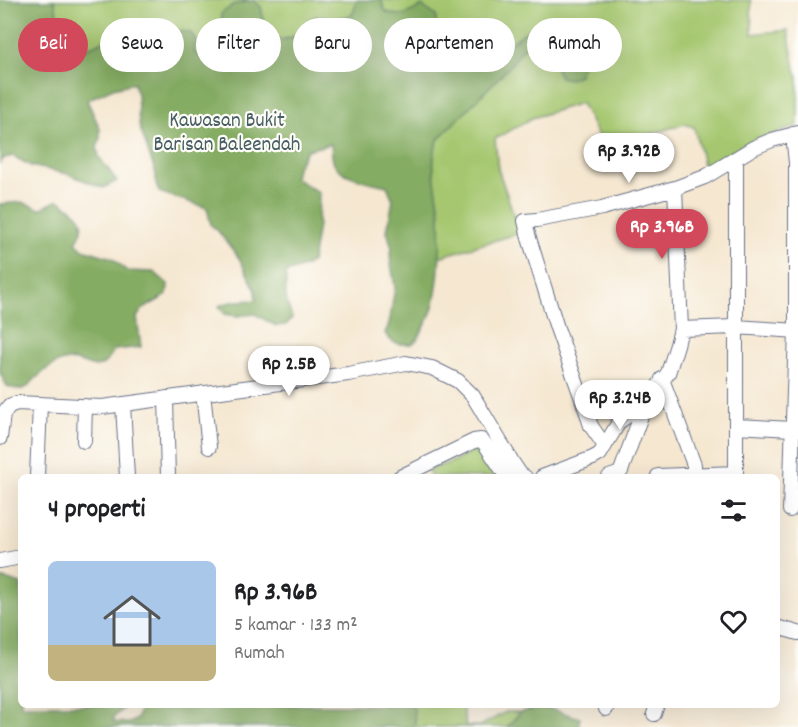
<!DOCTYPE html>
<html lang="id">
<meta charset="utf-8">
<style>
:root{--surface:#fff;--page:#f2f2f2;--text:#202124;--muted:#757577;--line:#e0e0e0;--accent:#d1495b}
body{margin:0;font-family:Dekko,sans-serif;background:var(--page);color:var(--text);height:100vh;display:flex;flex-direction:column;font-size:22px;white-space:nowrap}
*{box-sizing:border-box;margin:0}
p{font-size:20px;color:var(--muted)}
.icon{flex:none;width:33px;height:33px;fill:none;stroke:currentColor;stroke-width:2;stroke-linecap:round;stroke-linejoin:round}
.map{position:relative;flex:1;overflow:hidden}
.details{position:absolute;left:18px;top:474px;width:762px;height:234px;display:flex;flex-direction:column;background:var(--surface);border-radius:9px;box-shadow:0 6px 24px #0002}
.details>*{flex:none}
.hud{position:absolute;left:18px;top:18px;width:762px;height:54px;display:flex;gap:12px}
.price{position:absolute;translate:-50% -51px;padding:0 14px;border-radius:21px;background:#fff;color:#222;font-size:20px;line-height:39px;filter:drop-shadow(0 2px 3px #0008)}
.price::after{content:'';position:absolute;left:50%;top:36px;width:18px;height:14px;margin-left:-9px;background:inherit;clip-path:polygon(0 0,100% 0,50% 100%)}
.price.selected{background:var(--accent);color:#fff}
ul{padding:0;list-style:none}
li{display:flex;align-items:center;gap:18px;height:150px;padding:0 30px}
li+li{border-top:2px solid var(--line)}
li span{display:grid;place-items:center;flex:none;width:168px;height:120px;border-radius:9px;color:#555}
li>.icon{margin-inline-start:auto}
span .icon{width:72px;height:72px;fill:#fffc;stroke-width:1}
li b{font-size:26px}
h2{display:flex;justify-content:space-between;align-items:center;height:72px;padding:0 30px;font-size:26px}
.tag{padding:0 21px;border-radius:27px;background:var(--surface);box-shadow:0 6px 24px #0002;font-size:21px;line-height:54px}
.tag.selected{background:var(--accent);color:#fff}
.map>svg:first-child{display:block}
</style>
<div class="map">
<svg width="798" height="727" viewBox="0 0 798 727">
<rect width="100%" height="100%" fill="#fdfcf7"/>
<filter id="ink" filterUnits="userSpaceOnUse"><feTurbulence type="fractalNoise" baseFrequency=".0167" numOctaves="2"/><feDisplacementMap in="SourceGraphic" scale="12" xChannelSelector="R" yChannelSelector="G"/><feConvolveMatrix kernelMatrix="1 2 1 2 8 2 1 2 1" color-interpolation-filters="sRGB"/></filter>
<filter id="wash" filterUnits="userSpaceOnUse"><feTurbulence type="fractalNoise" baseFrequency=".008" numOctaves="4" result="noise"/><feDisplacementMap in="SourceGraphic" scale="24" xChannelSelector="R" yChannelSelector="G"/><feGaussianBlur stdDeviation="1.35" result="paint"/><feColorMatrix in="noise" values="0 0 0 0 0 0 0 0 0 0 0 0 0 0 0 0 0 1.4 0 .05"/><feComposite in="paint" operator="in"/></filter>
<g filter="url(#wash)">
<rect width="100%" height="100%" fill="#f5e7d0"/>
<path fill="#a6c770" stroke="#607b67" stroke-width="1.5" d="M54,0H249L233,5L222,24L227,33V49L211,60L201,59L194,51L123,31C112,36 100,45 88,48C62,55 59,18 54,0Z
M253,0H357L353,14C340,21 330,19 316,16C300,35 288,44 262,38L263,17L261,8Z
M381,0H751L752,34L788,30L795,70L798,77V126L754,140L725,155L704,168L694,127L684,124L604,148L581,103L532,118L495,139L498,169L520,233L439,257C439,243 441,228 440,214C438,189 427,162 439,138L509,67L521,51L528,45C545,46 554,62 560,77L579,75L524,33L503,50H499L490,41L497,34L499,25L486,27L471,39L458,41L449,36L440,35L436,26L403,15H394L385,11Z
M473,450L486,457L496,477H431L428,470L459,459Z
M413,705H462L466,726H480L506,712H521L507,727H414L415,722Z"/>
<path fill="#84ac62" stroke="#506e60" stroke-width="1.5" d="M0,0H54C57,11 60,37 69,44C88,58 108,33 126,31C146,29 172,27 191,33L196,41L194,52L201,58L211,60L227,49V33L222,24L221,14L233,5L253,0L261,7L263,17L262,38C275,42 295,41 305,29C306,28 308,21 308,20C325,11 333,25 353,14L357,0H381L385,11C401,19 408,13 422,6L436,16V26L440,35L449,36L458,41L471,39L486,27L499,24L497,34L490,41L499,50L503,49L524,33L547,21C559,27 584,41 584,56C584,62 580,70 579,75L570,79L560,77C554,62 545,46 528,45L521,51L509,67L439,138C427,162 438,189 440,215C441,241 440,282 433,307C430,318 422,330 417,340L412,344C398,344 393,346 385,333L389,324L395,287L390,258L392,248L387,231L393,200L387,186C373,183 341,178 334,163C331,158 332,150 331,144L307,150L297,167L295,178L319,193L318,225L312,262L304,267L286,273V299L292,318L286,325L276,326L255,314L236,316L225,314L219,306C230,300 244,301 256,300V291L239,258L218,231L211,225L207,208L159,192L156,184V174L139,125L137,94L134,83L113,88L87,100L100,129V138L97,148L99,157L117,181L103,188L68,174L31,166L13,156L4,158L0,163Z
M58,200C76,212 92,219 76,242L83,249L112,258L127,271L154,272L168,284L167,295L143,309L137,317L141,347L114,350C96,384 87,355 63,361C52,364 43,372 35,379C32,382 29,387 25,388C19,391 12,388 7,386L0,373V204L22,202L40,209Z
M0,579H5L21,584V705H124L125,707L114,717L113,722L129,723L137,719L141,705H413L415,722L414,727H0Z
M541,708L551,709L580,718L578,727H507L521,712Z"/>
</g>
<g filter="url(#ink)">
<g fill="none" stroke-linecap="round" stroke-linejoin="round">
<g stroke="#676f86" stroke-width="16">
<path id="minor" d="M736,159V477
M675,188L681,329
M662,379L694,465V475
M203,393L209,447
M166,398L168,477
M123,404L127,477
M0,418L9,406L17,403L102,407L348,374L406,363L432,368L458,381L473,396L514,465L520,474L525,477
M736,426L792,429
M0,438L3,414
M84,441L85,406
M605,446L591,426L587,413L557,328L529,238L525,221L537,220L602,208L675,188L705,177L753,148L772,140L798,133
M658,476L736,473
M37,477L40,404
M400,477L474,441L481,440L485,444L507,477
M542,477L593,458L600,454L619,422L646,402L668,373L677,345L681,329L735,327L798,331
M609,477L618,474L621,471L646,402
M790,510L796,331V163L793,134
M0,561L21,557
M777,627L798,633
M606,709L607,705
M654,714L657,705"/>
</g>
<use href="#minor" stroke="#fff" stroke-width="14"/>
</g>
</g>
<g text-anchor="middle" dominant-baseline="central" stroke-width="4.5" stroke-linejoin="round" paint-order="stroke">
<g font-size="21" fill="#455d63" stroke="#fdfcf7">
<text x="227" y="122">Kawasan Bukit<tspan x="227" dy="24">Barisan Baleendah</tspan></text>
</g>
</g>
</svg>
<b class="price" style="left:629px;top:184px">Rp 3.92B</b>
<b class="price selected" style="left:662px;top:260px">Rp 3.96B</b>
<b class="price" style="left:289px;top:397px">Rp 2.5B</b>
<b class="price" style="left:620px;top:431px">Rp 3.24B</b>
<div class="hud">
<a class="tag selected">Beli</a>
<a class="tag">Sewa</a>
<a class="tag">Filter</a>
<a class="tag">Baru</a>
<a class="tag">Apartemen</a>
<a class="tag">Rumah</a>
</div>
<section class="details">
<h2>4 properti<svg class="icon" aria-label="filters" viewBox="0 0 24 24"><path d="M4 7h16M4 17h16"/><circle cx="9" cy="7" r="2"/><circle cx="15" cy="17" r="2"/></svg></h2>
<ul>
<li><span style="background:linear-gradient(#a9c7e8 70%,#c2b280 0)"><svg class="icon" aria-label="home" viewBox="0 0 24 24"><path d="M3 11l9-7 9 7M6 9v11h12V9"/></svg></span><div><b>Rp 3.96B</b><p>5 kamar · 133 m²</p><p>Rumah</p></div><svg class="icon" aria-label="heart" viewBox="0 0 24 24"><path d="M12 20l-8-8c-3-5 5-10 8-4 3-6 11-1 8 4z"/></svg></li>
</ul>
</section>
</div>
